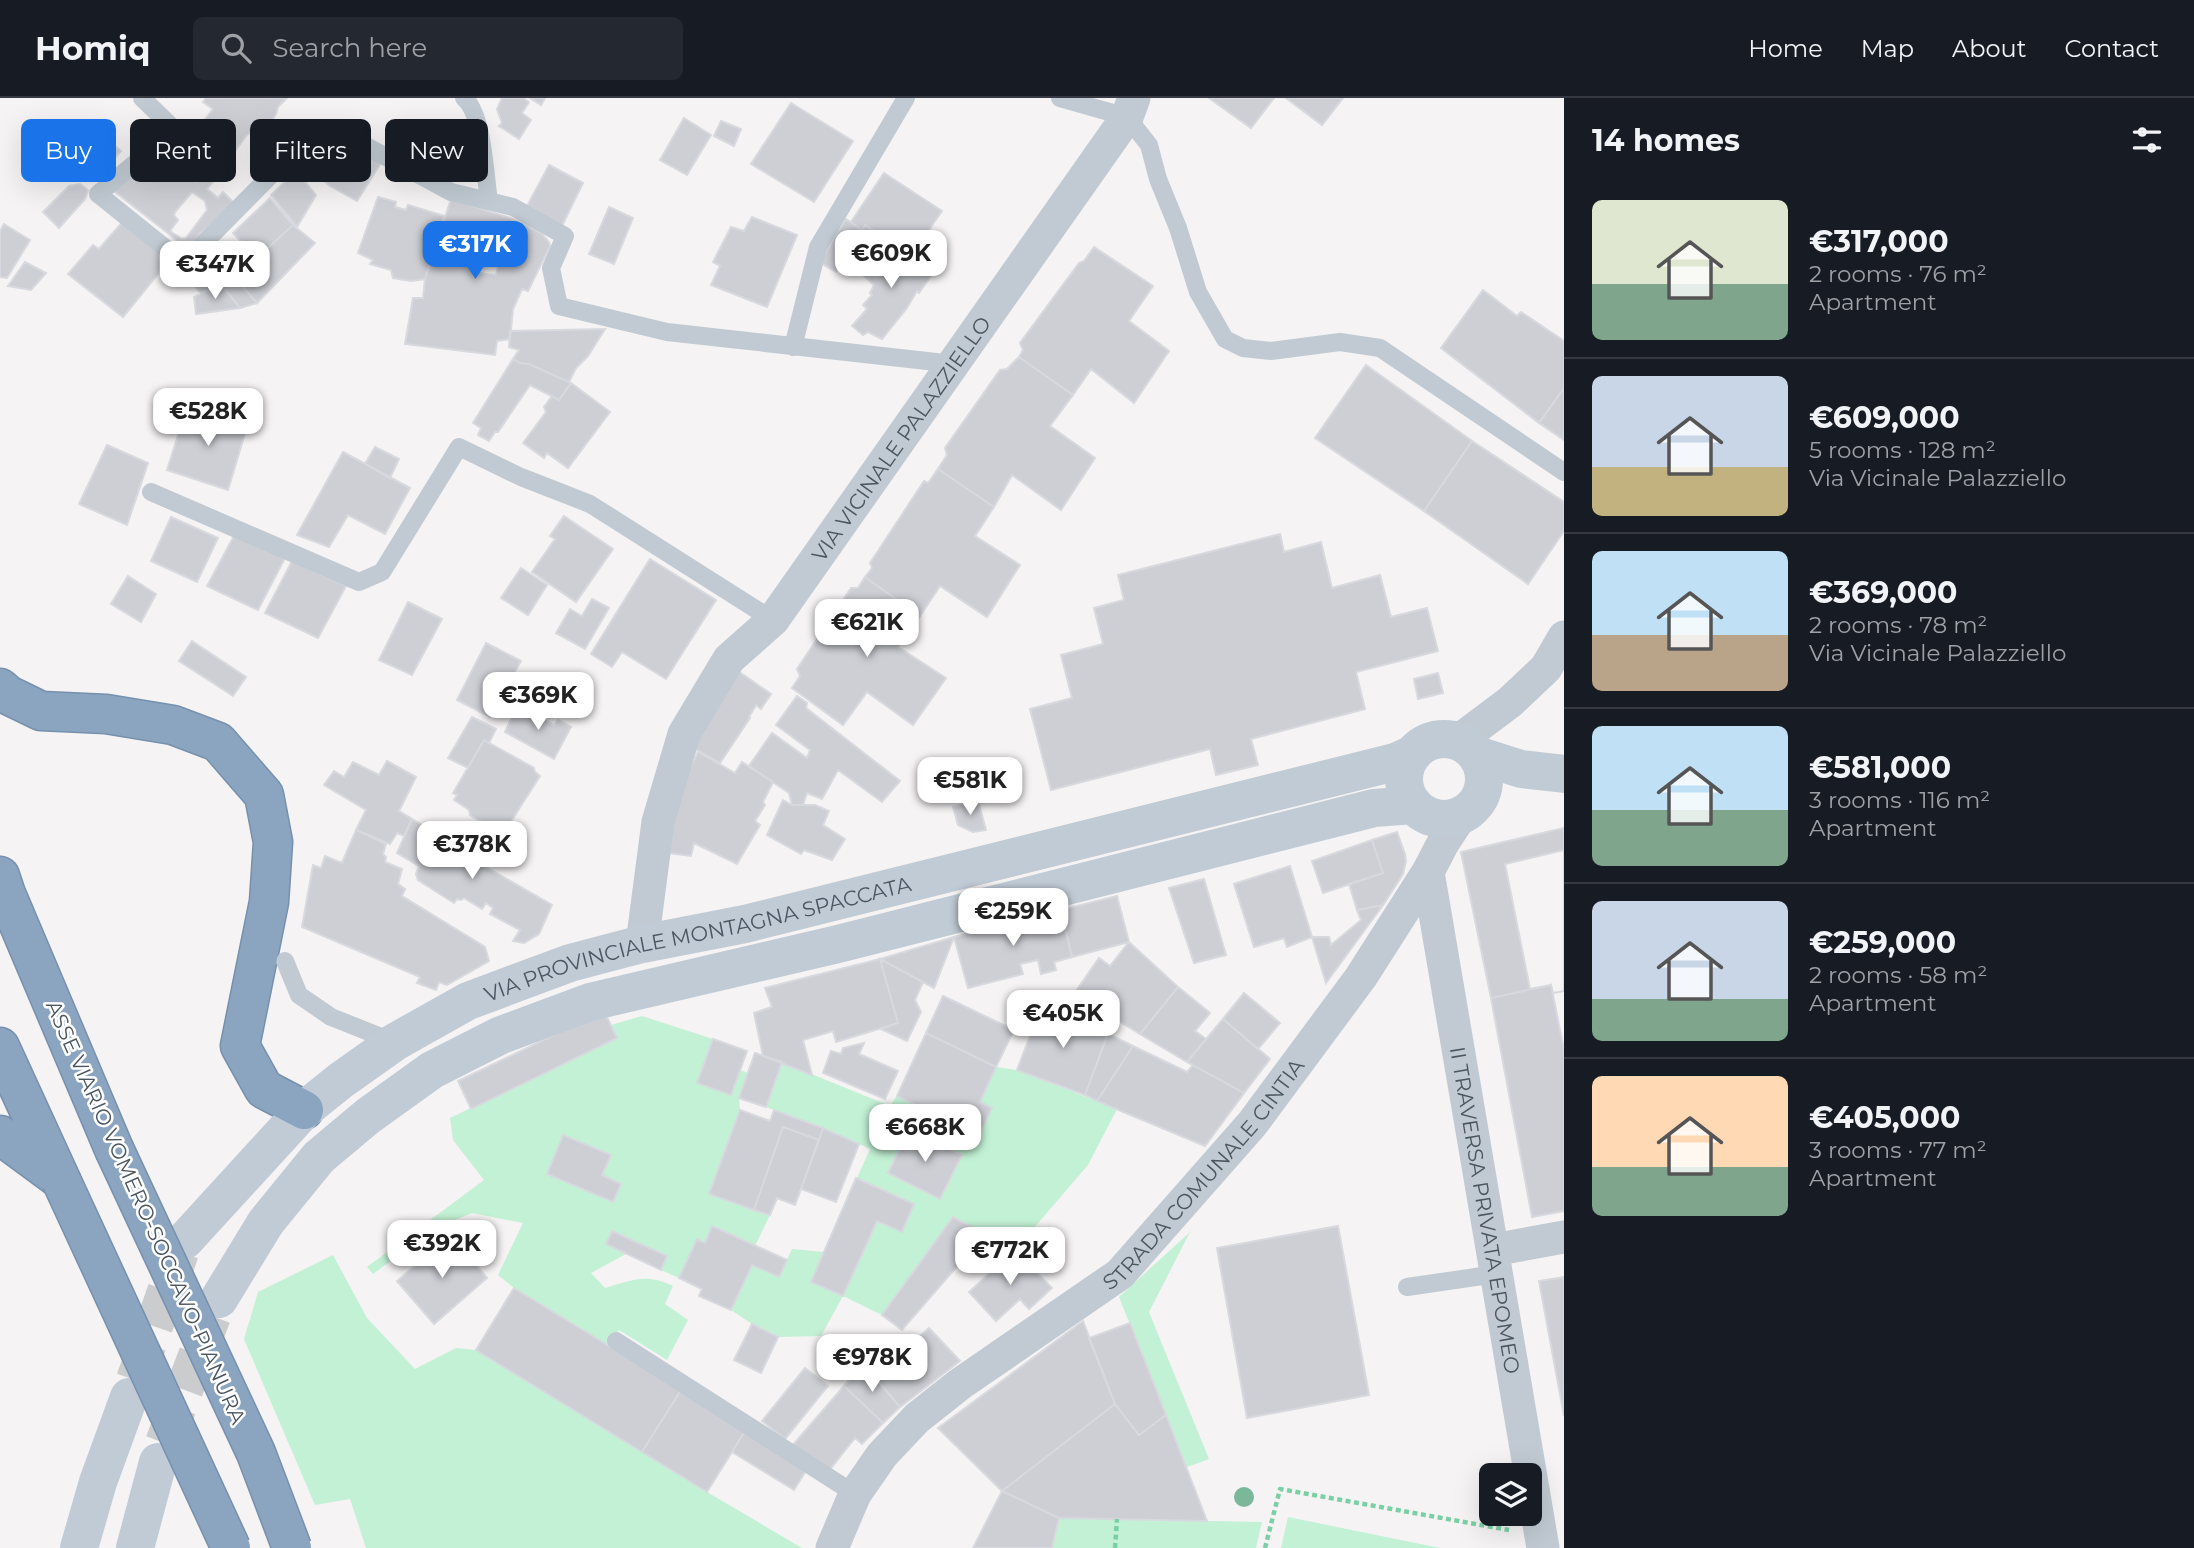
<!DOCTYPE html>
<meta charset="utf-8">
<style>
:root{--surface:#171b24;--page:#242831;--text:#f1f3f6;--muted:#9ea1a6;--line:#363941;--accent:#1a73e8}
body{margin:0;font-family:Montserrat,sans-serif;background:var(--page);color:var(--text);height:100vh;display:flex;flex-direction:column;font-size:26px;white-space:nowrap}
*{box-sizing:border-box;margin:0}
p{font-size:23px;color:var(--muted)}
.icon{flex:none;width:38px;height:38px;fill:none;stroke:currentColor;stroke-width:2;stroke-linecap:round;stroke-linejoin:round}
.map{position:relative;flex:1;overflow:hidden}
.side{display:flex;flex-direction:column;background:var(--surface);width:630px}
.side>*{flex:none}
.hud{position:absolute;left:21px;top:21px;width:665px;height:63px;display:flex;gap:14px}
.tools{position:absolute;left:1479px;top:1365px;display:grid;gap:14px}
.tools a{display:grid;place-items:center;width:63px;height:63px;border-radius:10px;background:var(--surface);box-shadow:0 7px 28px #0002;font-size:35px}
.price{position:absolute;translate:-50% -60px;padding:0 16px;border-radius:14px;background:#fff;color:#222;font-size:23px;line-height:46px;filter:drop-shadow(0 2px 4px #0008)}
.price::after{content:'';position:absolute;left:50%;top:42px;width:21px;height:16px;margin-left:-10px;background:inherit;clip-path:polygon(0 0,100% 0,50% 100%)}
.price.on{background:var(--accent);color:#fff}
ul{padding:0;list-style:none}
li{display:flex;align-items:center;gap:21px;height:175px;padding:0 28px}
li+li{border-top:2px solid var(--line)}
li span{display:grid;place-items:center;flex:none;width:196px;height:140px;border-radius:10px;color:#555}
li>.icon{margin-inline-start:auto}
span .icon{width:84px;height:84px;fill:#fffc;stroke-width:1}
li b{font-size:30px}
h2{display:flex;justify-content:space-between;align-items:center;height:84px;padding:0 28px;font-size:30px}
.tag{padding:0 24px;border-radius:10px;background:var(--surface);box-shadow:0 7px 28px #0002;font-size:24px;line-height:63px}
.tag.on{background:var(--accent);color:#fff}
header{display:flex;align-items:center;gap:42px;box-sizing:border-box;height:98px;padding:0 35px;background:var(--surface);border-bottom:2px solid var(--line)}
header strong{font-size:33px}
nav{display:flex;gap:38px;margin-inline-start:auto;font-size:24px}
.search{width:490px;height:63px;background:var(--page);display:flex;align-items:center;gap:18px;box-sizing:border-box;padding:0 24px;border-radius:10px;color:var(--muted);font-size:26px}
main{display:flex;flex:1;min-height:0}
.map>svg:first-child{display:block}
</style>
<header>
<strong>Homiq</strong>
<div class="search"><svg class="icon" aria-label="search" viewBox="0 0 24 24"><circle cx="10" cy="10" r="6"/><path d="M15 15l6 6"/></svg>Search here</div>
<nav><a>Home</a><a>Map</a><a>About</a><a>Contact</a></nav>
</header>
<main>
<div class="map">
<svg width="1564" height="1450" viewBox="0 0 1564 1450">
<rect width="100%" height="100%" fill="#f5f3f3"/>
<path fill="#c3f1d5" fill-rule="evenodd" d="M642,918L713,941L697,985L731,997L740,972L748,975L739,1000L740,1012L709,1095L770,1117L755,1148L712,1129L705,1145L697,1142L679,1180L661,1172L667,1158L612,1133L606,1146L626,1156L591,1175L605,1190C632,1182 647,1175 673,1188L665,1206L688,1222L667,1262L619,1232L609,1248L514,1190L498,1177L523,1125L472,1115L435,1130L373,1176L367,1169L484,1082L453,1042L450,1020L617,940L611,927ZM563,1038L611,1057L602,1077L621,1086L613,1104L547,1076Z
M782,964L890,1008L897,998L979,1036L992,1010L980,1004L996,969L1017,972L1117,1011L1088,1067L1015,1152L953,1119L882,1217L843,1198L821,1238L778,1239L752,1226L731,1212L752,1167L779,1179L792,1151L824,1154L870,1051L823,1030L766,1009Z
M1190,1134L1149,1214L1209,1361L1187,1369L1119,1199Z
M333,1157L367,1220L415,1271L456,1250L476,1252L707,1394L802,1450H366L350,1401L315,1407L244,1241L258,1194Z
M1288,1419L1440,1450H1281Z
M1059,1420L1262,1424L1256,1450H1052Z"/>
<path fill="#cdcfd5" stroke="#d7d9de" stroke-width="2" fill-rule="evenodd" d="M206,0H287L278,9L276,16L264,33L251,34L246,38L215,81L180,48L197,25L200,28L213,11L203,4Z
M502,0H523L529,4L522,15L531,22L519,41L499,28L502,25L497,11Z
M530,0H545L541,7Z
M1209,0H1274L1251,30Z
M1286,0H1343L1322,27Z
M791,5L853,43L814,104L751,66Z
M684,20L711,37L687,77L660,62Z
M721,23L741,31L734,48L714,38Z
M93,28L121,53L99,77L72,51Z
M326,49L355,54L382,63L357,103L330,88L322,81L310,60Z
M157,58L179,75L180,71L197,84L207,74L215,81L207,91L218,100L223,94L234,105L221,119L200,135L195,143L187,145L178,143L114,93ZM192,94L205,103L207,112L186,140L182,141L170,133L178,122L174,117L175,114Z
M549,67L583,85L562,128L526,110Z
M296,73L316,97L297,129L271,97Z
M884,75L942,113L915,152L939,168L933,175L865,127L862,132L851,124Z
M80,86L88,92L85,101L59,130L43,114L69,88Z
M378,99L396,104L395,109L406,112L408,107L444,118L425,181L411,183L393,180L391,172L370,166L373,162L358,155Z
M270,100L293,127L257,160L233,135Z
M451,101L510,120L541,135L549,144L550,148L528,193L522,191L513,211L510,241L497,243L495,257L405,246L413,200H423L425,181ZM490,152L502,154L496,177L479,175L483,154Z
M609,109L633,120L614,166L589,156Z
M752,119L797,137L767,209L711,187L720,168L713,164L731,129L744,133Z
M846,121L862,132L836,174L819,164Z
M124,122L172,159L123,219L68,176L93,147L99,151Z
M4,126L30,142L7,180L0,179V133Z
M293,127L315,145L257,205L226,169L243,150L247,149L257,160Z
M865,127L889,143L866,173L846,160Z
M889,143L933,175L919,195L917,193L907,210L882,241L868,234L863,237L852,228L867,211L863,207L872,197L870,195L874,187L863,177Z
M1094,149L1153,188L1129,223L1169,253L1134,305L1091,271L1073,297L1019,259L1023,252L1020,245L1079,165L1084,163Z
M25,164L46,175L31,192L8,188Z
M200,165L221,186L201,195L186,179Z
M235,180L257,205L240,210L223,189Z
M221,186L240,210L196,216L194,199Z
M1483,192L1517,218L1521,214L1564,243V290L1539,325L1441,250Z
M605,231L588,258L576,270L569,284L529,266L520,265L513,261L519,252L509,249L510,233Z
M1019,259L1073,297L1050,328L1095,360L1061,412L1012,377L994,409L938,371L947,357L945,350L1000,272L1007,271Z
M513,261L520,265L529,266L571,285L559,302L530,287L498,334H495L489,343L478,337L481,330L473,325Z
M1366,267L1472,343L1424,413L1315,340Z
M571,285L610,314L568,370L547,355L544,360L523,345L546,314L544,309L552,298L559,302Z
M1564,290V342L1539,325Z
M211,308L242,320L239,331L246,332L228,392L167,372L185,315L207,321Z
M1472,343L1564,404V433L1528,486L1424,413Z
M107,347L148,365L127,427L79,406Z
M375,349L399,361L390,380L365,366Z
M343,354L410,390L385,436L348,417L329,449L297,437Z
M938,371L994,409L975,438L1020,467L987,519L940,488L920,518L865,479L872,470L870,465L924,383L928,385Z
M564,418L613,451L576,504L532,474L555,441L550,438Z
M171,419L218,440L197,484L151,463Z
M235,436L285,460L258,512L207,488Z
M1280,436L1284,454L1321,444L1332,490L1380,477L1391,519L1427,510L1438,553L1356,574L1365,611L1251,641L1258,667L1216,677L1210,651L1051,692L1030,611L1072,600L1061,557L1103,546L1094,510L1124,502L1118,477Z
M650,461L716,502L666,581L622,554L612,569L591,556Z
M292,463L346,488L318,540L265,515Z
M521,470L547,487L528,517L501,500Z
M128,478L156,496L141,524L111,506Z
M865,479L920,518L898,549L946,580L913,627L867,594L843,627L792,590L800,578L797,571L851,490H858Z
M592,501L609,510L585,551L556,535L570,511L582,518Z
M408,504L442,521L412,577L379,562Z
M192,543L246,579L233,598L179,563Z
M486,545L521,563L490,619L457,602Z
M735,571L771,596L761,611L756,607L749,619L750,620L720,665L691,649Z
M1438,575L1443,595L1418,601L1414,581Z
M797,598L807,605L806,610L900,683L882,704L838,672L822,701L807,695L803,707H792L789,695L749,668L772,635L807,660L810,652L776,627Z
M517,608L554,627L558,622L571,629L554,661L505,634Z
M472,619L496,631L489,645L484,642L468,670L448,660Z
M484,642L534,670L535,674L540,678L503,736L470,717L469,712L454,702L457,697L453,695Z
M698,654L735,675L742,664L773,684L763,704L765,707L755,723L760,727L737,766L694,745L691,758L667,755L684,682Z
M387,663L416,679L399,713L412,721L404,738L397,735L390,746L356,732L366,712L324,687L334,673L344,679L353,664L379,677Z
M783,702L792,707H815L829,713L823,727L845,741L832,762L804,752L801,756L767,737Z
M978,703L986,732L973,734L958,727L953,709Z
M412,721L486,764L484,768L552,807L539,836L524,845L513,843L520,832L490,816L493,810L486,805L482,811L464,800L461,802L457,801L454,805L418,782L416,776L419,768L397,755Z
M1564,730V893L1553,895L1551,887L1491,900L1461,754Z
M356,732L386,746L383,756L386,759L385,764L402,771L398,786L405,791L402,798L485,849L489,863L447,887L439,884L436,892L417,885L420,879L302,829L313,767L321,770L325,758L342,765Z
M1397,734L1405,756L1406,763L1403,776L1383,807L1357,812L1349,786L1383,775L1372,742Z
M1372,742L1383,775L1323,795L1312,763Z
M1564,752V893L1553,895L1551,887L1530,891L1505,766Z
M1290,768L1312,839L1287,849L1284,840L1254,849L1234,786Z
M1204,781L1226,857L1194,865L1169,790Z
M1117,798L1129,844L1072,859L1061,812Z
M1383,807L1326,885L1312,839H1329L1331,847L1361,822L1357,812Z
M1061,812L1072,859L1054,864L1056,872L1041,876L1038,862L1020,866L1023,876L968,890L954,839Z
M954,839L934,890L880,861Z
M1129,844L1178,889L1140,936L1074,896L1099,860L1110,868Z
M880,861L923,884L915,902L921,914L907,943L881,931L898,925Z
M880,861L898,925L836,944L833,933L803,942L812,977L763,958L754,915L772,909L765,890Z
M1551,887L1564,952V1113L1532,1119L1491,900Z
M1178,889L1210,915L1195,933L1206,941L1187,964L1140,936Z
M1244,895L1280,925L1258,951L1223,921Z
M943,898L1014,932L996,969L926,935Z
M1042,907L1109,932L1085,997L1017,972Z
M604,913L617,940L471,1011L458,983Z
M1223,921L1270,961L1244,995L1187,964Z
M926,935L996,969L980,1004L992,1010L979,1037L897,998Z
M1108,936L1133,948L1097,1003L1085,997Z
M713,941L747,953L731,997L697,985Z
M864,945L859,956L898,973L885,1001L823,975L831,953L841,956L843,950Z
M1133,948L1187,974L1193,967L1244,995L1205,1048L1097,1003Z
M755,955L782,964L766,1009L739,1000Z
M740,1012L770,1023L774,1012L823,1030L819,1042L783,1029L754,1112L709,1096Z
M783,1029L819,1042L795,1107L777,1100L770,1117L754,1112Z
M823,1030L859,1046L836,1104L801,1091Z
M909,1032L962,1057L940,1101L888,1075Z
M563,1037L611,1057L602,1077L621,1086L613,1104L547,1076Z
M856,1080L914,1106L902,1134L877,1123L843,1198L811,1184Z
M953,1119L985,1136L902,1232L882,1217Z
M712,1128L787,1162L779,1179L752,1167L731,1212L699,1198L702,1191L679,1180L697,1141L705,1145Z
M1338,1128L1369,1297L1247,1320L1217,1150Z
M612,1133L667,1158L661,1172L606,1146Z
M451,1137L487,1180L434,1226L397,1183Z
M1015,1152L1052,1190L1029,1211L1020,1201L996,1223L969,1194Z
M1564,1179V1318L1539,1183Z
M514,1190L681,1292L642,1354L476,1252Z
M1083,1223L1115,1306L1002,1393L938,1330Z
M1130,1225L1166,1317L1139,1337L1115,1306L1089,1240Z
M752,1226L778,1239L761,1275L734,1262Z
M929,1230L960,1263L900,1309L875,1279Z
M863,1266L900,1309L883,1325L844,1288Z
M805,1270L828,1288L785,1341L762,1323Z
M844,1288L883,1325L862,1346L855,1340L828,1374L791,1349Z
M681,1292L745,1333L707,1394L642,1354Z
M1115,1306L1139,1337L1166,1317L1207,1423L1059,1420L1002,1393Z
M745,1333L807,1371L794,1392L732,1354Z
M1002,1393L1059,1420L1052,1450H973Z"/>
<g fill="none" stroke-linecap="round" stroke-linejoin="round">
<path stroke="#caccce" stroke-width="38" stroke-dasharray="38 19" stroke-linecap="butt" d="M135,1282L180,1154
M164,1345L212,1218"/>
<g stroke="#7690ad" stroke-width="41">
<path id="highway" d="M0,590L8,597L41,613L106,616L173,627L218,644L264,697L273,744L269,804L240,948L264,991L304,1012
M0,778L6,796L114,1051
M0,949L61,1082
M0,1037L57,1079"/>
</g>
<path stroke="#7ad0a6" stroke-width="4.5" stroke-dasharray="5 3.5" stroke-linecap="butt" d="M1115,1450L1117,1421
M1265,1450L1280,1391L1509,1432"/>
<path stroke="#c1cad2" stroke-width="18" d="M142,0L175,32L98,96L184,165L280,68L310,44L364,47L451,94L513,109L565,138L551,170L559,208L667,234L954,266
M464,0C483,15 485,78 489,103
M1060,0L1127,19L1149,47L1158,81L1178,130L1198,194L1225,241L1243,250L1271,253L1340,244L1380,250L1564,374
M793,249L818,149L906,0
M151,394L359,484L382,474L459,349L521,379L590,406L773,522
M285,863L299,897L331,919L394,944
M1407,1189L1496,1176
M616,1243L855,1396"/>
<g stroke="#c1cad2" stroke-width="33">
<path d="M1458,643L1510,604L1546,570L1564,539"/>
<path id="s1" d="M1428,774L1543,1450"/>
<path id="s2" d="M642,846L658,724L684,636L729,561L773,522L1127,19L1134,0"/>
<path d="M1493,1152L1564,1139"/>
<path id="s3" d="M832,1450L855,1396L882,1357L917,1320L960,1286L1120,1176L1252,1026L1361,879L1428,774L1443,745L1460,719"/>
</g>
<g stroke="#c1cbd6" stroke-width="38">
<circle cx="1444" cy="681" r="40"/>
<path d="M1477,657L1521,671L1564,676"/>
<path id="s4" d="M185,1142L304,1012L340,983L395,944L468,903L570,865L642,846L745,826L1395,664L1413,656"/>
<path d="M219,1201L266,1124L319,1059L368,1018L432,972L501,937L590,904L838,846L1374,710L1414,707"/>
<path d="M79,1450L98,1384L129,1299"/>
<path d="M135,1450L158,1364"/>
</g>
<use href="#highway" stroke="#8ba5c1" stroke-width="38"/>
<g stroke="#7690ad" stroke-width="41" stroke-linecap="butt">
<path id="highway-bridge" d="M114,1051L256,1355L292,1450
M61,1082L231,1450"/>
</g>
<use href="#highway-bridge" stroke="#8ba5c1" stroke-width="38"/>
</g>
<circle fill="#7bb799" cx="1244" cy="1399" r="10"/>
<g text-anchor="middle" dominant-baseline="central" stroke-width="5" stroke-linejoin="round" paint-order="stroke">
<g font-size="21" fill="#4a5661" stroke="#fff">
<text stroke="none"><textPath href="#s2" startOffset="583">VIA VICINALE PALAZZIELLO</textPath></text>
<text stroke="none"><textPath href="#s4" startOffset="612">VIA PROVINCIALE MONTAGNA SPACCATA</textPath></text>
<text stroke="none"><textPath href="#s3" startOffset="536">STRADA COMUNALE CINTIA</textPath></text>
<text stroke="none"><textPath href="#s1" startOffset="343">II TRAVERSA PRIVATA EPOMEO</textPath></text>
<text transform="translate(146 1114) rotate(66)">ASSE VIARIO VOMERO-SOCCAVO-PIANURA</text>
</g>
</g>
</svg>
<div class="tools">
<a><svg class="icon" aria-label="layers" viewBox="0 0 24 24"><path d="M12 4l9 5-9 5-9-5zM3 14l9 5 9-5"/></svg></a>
</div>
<b class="price on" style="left:475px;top:183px">€317K</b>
<b class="price" style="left:891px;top:192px">€609K</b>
<b class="price" style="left:215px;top:203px">€347K</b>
<b class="price" style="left:208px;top:350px">€528K</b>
<b class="price" style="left:867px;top:561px">€621K</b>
<b class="price" style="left:538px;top:634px">€369K</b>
<b class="price" style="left:970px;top:719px">€581K</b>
<b class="price" style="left:472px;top:783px">€378K</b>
<b class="price" style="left:1013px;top:850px">€259K</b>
<b class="price" style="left:1063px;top:952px">€405K</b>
<b class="price" style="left:925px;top:1066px">€668K</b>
<b class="price" style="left:442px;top:1182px">€392K</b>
<b class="price" style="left:1010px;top:1189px">€772K</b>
<b class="price" style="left:872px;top:1296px">€978K</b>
<div class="hud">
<a class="tag on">Buy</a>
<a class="tag">Rent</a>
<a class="tag">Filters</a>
<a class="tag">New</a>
</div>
</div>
<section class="side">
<h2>14 homes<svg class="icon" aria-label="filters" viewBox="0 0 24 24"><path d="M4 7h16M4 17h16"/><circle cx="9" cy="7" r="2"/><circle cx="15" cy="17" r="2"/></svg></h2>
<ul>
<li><span style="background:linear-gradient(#dfe7d0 60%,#7fa58c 0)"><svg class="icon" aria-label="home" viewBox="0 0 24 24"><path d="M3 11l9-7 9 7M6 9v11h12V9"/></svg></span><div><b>€317,000</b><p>2 rooms · 76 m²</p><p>Apartment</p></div></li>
<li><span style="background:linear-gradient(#c9d6e8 65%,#c2b280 0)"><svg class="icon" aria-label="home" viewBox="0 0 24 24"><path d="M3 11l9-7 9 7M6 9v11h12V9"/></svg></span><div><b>€609,000</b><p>5 rooms · 128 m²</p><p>Via Vicinale Palazziello</p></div></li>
<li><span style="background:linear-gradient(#bfe0f5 60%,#b9a48a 0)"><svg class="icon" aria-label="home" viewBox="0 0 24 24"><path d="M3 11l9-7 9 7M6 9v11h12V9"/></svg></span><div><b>€369,000</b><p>2 rooms · 78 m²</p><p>Via Vicinale Palazziello</p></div></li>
<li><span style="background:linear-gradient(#bfe0f5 60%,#7fa58c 0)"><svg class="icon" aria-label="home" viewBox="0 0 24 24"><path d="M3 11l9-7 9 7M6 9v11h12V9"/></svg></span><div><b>€581,000</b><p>3 rooms · 116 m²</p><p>Apartment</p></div></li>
<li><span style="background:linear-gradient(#c9d6e8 70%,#7fa58c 0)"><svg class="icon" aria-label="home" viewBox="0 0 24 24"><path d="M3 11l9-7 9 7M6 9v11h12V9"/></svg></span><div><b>€259,000</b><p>2 rooms · 58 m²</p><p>Apartment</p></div></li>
<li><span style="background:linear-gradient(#ffd9b3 65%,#7fa58c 0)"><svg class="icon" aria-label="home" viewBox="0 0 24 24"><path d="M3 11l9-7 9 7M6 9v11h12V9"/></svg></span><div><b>€405,000</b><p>3 rooms · 77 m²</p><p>Apartment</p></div></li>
</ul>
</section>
</main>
